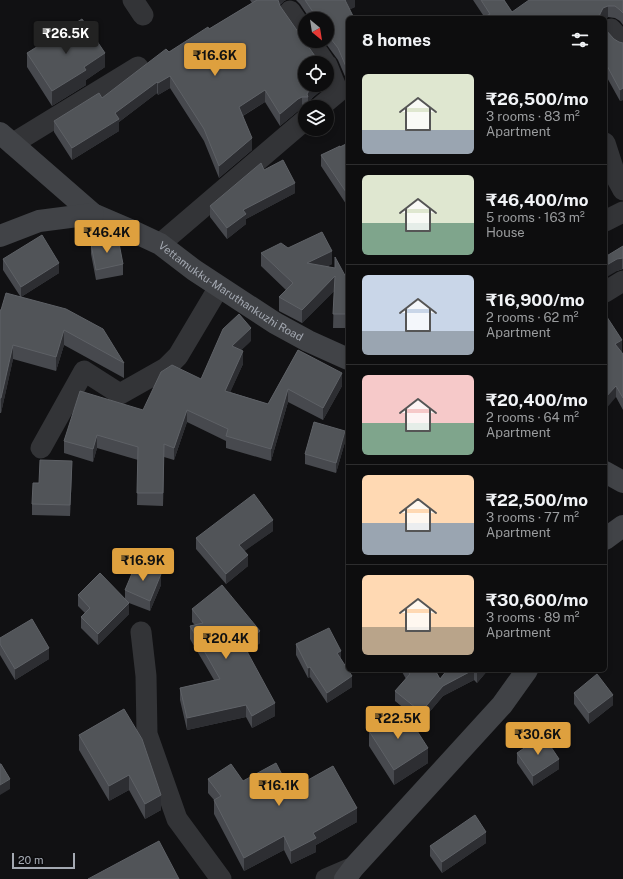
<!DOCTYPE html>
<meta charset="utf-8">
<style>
:root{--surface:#0d0d0e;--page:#1b1b1c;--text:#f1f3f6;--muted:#9a9c9e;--line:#2d2d2e;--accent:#dea03e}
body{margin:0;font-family:"Public Sans",sans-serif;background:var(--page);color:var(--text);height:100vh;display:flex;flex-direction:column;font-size:15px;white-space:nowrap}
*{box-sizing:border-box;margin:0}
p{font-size:13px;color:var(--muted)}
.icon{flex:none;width:22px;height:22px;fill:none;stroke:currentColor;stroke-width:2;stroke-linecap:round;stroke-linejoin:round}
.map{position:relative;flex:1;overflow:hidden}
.sheet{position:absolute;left:346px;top:16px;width:261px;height:656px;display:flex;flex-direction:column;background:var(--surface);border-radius:6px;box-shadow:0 2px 6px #0003,0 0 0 1px var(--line)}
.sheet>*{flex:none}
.needle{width:26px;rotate:150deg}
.tools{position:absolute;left:298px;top:12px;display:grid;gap:8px}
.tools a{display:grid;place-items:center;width:36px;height:36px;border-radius:50%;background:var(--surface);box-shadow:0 2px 6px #0003,0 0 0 1px var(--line);font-size:20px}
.scale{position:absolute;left:12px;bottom:10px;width:63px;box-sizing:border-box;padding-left:4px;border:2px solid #a4a9b2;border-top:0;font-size:11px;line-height:14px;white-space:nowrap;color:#a4a9b2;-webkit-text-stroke:3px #0c0c0e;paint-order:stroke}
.price{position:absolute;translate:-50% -34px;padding:0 9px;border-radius:4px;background:var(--accent);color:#111;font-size:13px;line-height:26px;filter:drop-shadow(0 1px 2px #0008)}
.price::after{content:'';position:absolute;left:50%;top:24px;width:12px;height:9px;margin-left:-6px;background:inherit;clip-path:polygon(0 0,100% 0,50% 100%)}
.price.selected{background:#222;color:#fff}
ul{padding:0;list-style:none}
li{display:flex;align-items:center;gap:12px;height:100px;padding:0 16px}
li+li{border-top:1px solid var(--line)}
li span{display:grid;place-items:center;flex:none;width:112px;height:80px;border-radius:6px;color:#555}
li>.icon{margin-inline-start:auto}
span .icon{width:48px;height:48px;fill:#fffc;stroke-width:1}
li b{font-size:17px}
h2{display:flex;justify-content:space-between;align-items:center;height:48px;padding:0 16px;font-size:17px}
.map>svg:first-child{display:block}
</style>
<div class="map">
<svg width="623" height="879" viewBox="0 0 623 879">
<rect width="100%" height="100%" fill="#111113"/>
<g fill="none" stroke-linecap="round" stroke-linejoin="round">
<path stroke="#333437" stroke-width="21" d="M133,0L143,15
M290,11L305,33
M611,29L623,43
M310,41L325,63
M320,107L338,92L327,65
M605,143L616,177L623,190
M12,144L138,67
M605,221L623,212
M160,244L305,120
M605,292L623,281
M41,448L84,371L120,394L166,368L178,356L219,287
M141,632L146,676L147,734L177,819L221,879
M326,879L354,867"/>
<g stroke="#414347" stroke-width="22">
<path id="s1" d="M0,133L93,214L128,229L160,244L194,270L275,323L308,341L348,359"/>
<path d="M0,236L39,221L93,214"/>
<path d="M605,472L623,482"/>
<path d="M605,539L623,526"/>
<path d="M345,879L354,867L502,705L527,670"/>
</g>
</g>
<path fill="#47494e" d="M250,0H286L284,1L280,5L324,85V88L312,98L308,104V107H305V108H302L298,111L280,126L265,102L243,116L252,150L219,178L204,141L170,88L158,95L157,93L119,122V131L72,160L54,132V121L102,98L169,52L209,29L252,3Z
M294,0H355V7L350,9L347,81L338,60L324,41H327V19H310L300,4L296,0Z
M473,0H504L512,12L623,0V25L620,21L615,18L608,17L605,19V18H485Z
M605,29L614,39L619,42L623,43V100L620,101L605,74Z
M27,53L105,67L86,80V85L52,106L27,67Z
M348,143V207L321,166V155L340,147Z
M264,170L295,193L246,219V224L227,239L210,217V206Z
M91,244L123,264V275L96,280L91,254Z
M623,246V269L617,271Z
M288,248L332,264L328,266L348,281V328H333L334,291L302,323L279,311V297L286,290L261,266V253Z
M3,259L59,273L21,297L124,363V378L64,345L56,371L13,359L1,413H0V310H1L20,296L3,270Z
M605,314L621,352L623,354V410L616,397Z
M251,341L241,350L243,364L230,392L268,404L298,350L342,386L323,420L288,402L271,461L226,448V441L187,422L174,460L164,457L163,506L137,505L138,460L97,448L93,462L64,453V441L143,410L201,379Z
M345,442L336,473L305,464V454Z
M72,472L70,516L32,515V504Z
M273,531L244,551L248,566L226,584L196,549V538Z
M161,585L150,611L129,603V614L98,645L81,628V617L85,613L78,606V595L125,598V590Z
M192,609L260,643L247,653L275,716L252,728L246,717L187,730L180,700V688L214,680L190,639V626L195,625L192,622Z
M0,638L49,659L15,680L0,655Z
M296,644L341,659L352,687L327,703L310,677L308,678L296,655Z
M401,670H435L440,679L447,670H488L477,683L474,680L443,696L421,722L395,701V691L406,679Z
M574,693L613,705L589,724L574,704Z
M124,709L161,810L145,819L129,790L109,801L79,750V735Z
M369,731L428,763L394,785L369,746Z
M517,753L559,769L533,786L517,763Z
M208,779L243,781L290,790L357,822L316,845V852L291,864L284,850L244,871L214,814V800L208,793Z
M486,843L442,873L430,856V846Z"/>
<path fill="#2d2e32" d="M278,0H286L284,1L279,5Z
M345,0H355V7L345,12Z
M608,6V17L605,19V18H599L600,14L603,8Z
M105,53V67L86,80V85L52,106V91L84,67Z
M347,69H348V80L347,81Z
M170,76V88L158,95V83Z
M157,82V93L119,122V131L72,160V148L115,113Z
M314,85H324V88L312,98L308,104V97L307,94L312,86Z
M623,88V100L620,101V90Z
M265,90V102L239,118V107Z
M302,97V108L298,111L280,126V114L298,99Z
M252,138V150L219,178V166Z
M295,183V193L246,219V224L227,239V228L243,210Z
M332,251V264L307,277V263Z
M622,257V269L617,271L605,278V266L617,259Z
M59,263V273L21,297V287Z
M335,276V290L302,323V310Z
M251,328V341L232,359V346Z
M64,330V345L56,371V357Z
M622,340V352L615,356V344Z
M13,345V359L1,413V398Z
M243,351V364L225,404V391Z
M342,373V386L323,420V408Z
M616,386V397L605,410V398Z
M288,389V402L271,461V449Z
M187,410V422L174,460V448Z
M345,431V442L336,473V463Z
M97,435V448L93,462V449Z
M164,444V457L163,506V493Z
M72,461V472L70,516V505Z
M273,520V531L239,555V545Z
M248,555V566L226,584V574Z
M161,574V585L150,611V601Z
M129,603V614L98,645V634Z
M260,631V643L243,657V644Z
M49,648V659L15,680V669Z
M341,651V662L337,653Z
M310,667V677L308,678V668Z
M474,670V680L443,696L421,722V712L443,686Z
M479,670H488L477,683V672Z
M352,676V687L327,703V693Z
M613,695V705L589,724V713Z
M275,703V716L252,728V716Z
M246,705V717L187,730V718Z
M428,748V763L394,785V770Z
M559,759V769L533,786V776Z
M129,775V790L109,801V786Z
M10,779V789L0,795V785Z
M161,795V810L145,819V804Z
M357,808V822L316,845V852L291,864V851L313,833Z
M486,832V843L442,873V862Z
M284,836V850L244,871V858Z"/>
<path fill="#515458" stroke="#5e6166" d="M257,0H278L280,6L317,59L318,63H305V85H314L312,86L307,94L308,97H302L298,99L280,114L265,90L239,107L252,138L219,166L204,129L170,76L158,83L157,82L115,113L119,119L72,148L54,121L99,93L102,98L166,49L169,52L208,27L209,29Z
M305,0H346H345L354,18H348V69H347L338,48L327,34V19H317L315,15Z
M481,0H504L512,12L529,0H623V13L620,10L615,6H608L603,8L600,14L599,18H557L555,15L552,18H487L486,16L490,14Z
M82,19L105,53L84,67L86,70L52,91L27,53Z
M605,29L614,39L619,42L623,43V88L620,90L605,62Z
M348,143V195L321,155L340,146V147Z
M283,160L295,183L243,210L246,214L227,228L210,206L261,163L264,170Z
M322,232L332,251L307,263L335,268V257L348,281V314H333L335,276L302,310L279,297L293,283L261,253L281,243L288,248Z
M42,235L59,263L21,287L3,259Z
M118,238L123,264L96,270L91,244Z
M623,246V258L617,259L605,266V257Z
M6,293L66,309L103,329L124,363L64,330L56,357L13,345L1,398H0V310H1Z
M239,314L251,328L232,346L243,351L225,391L268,404L298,350L342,373L323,408L288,389L271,449L226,436L228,429L187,410L174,448L164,444L163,493H137L138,447L97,435L93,449L64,441L80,391L143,410L161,372L172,365L201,379L223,329Z
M605,314L622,340L615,344L623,354V398L616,386L605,398Z
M314,422L345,431L336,463L305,454Z
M40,460L72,461L70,505L32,504L33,483H39Z
M254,494L273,520L239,545L248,555L226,574L196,538Z
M136,564L161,574L150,601L125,590Z
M100,573L129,603L98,634L81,617L90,608L78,595Z
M222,585L260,631L243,644L275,703L252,716L246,705L187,718L180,688L220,679L190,626L203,623L192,609Z
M32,619L49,648L15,669L0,644V638Z
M329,628L341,651L337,653L352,676L327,693L310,667L308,668L296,644Z
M407,670H435L440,679L447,670H473L443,686L421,712L395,691L410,674Z
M474,670H479L477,672Z
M597,674L613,695L589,713L574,693Z
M124,709L142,739L161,795L145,804L129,775L109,786L79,735Z
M403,709L428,748L394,770L369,731Z
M543,735L559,759L533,776L517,753Z
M276,763L290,790L333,766L357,808L313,833L316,838L291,851L284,836L244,858L214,800L221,796L208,779L231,764L243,781Z
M0,764H1L10,779L0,785Z
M475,815L486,832L442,862L430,846Z
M159,841L179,879H88Z"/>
<g text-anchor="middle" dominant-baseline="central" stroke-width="3" stroke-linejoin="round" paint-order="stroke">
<g font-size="11" fill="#a4a9b2" stroke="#0c0c0e">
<text stroke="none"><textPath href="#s1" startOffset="282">Vettamukku-Maruthankuzhi Road</textPath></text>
</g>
</g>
</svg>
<div class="tools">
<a><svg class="needle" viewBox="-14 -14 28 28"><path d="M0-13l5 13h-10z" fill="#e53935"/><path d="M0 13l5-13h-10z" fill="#9a9c9e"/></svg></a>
<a><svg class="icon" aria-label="locate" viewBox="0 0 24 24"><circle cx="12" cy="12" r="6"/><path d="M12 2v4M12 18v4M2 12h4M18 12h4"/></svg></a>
<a><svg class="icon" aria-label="layers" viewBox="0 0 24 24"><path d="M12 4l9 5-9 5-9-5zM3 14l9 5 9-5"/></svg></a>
</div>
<div class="scale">20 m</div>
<b class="price selected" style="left:66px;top:55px">₹26.5K</b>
<b class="price" style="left:215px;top:77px">₹16.6K</b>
<b class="price" style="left:107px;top:254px">₹46.4K</b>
<b class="price" style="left:143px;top:582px">₹16.9K</b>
<b class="price" style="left:226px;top:660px">₹20.4K</b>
<b class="price" style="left:398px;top:740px">₹22.5K</b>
<b class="price" style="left:538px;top:756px">₹30.6K</b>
<b class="price" style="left:279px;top:807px">₹16.1K</b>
<section class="sheet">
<h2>8 homes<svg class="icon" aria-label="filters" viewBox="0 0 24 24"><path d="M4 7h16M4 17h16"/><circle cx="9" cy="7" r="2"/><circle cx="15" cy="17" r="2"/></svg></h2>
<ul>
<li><span style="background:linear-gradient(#dfe7d0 70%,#9aa5b1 0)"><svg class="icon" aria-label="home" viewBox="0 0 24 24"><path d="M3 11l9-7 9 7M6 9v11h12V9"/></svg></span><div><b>₹26,500/mo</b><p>3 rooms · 83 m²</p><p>Apartment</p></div></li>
<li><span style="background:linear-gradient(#dfe7d0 60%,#7fa58c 0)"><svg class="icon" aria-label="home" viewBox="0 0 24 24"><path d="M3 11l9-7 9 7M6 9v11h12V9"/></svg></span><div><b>₹46,400/mo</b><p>5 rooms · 163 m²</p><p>House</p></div></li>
<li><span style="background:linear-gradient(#c9d6e8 70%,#9aa5b1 0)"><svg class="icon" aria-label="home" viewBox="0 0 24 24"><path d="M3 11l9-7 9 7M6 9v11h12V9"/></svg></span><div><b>₹16,900/mo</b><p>2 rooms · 62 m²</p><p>Apartment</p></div></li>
<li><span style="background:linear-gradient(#f6c9c9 60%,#7fa58c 0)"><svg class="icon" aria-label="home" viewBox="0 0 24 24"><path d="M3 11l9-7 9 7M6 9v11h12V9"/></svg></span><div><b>₹20,400/mo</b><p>2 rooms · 64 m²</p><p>Apartment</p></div></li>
<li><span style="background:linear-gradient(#ffd9b3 60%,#9aa5b1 0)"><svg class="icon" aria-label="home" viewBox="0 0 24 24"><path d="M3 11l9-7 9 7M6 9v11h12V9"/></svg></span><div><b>₹22,500/mo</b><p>3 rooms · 77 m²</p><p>Apartment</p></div></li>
<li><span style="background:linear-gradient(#ffd9b3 65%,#b9a48a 0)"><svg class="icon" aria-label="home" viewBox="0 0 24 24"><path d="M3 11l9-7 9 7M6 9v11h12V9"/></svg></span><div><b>₹30,600/mo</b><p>3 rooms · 89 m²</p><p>Apartment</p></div></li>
</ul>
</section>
</div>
